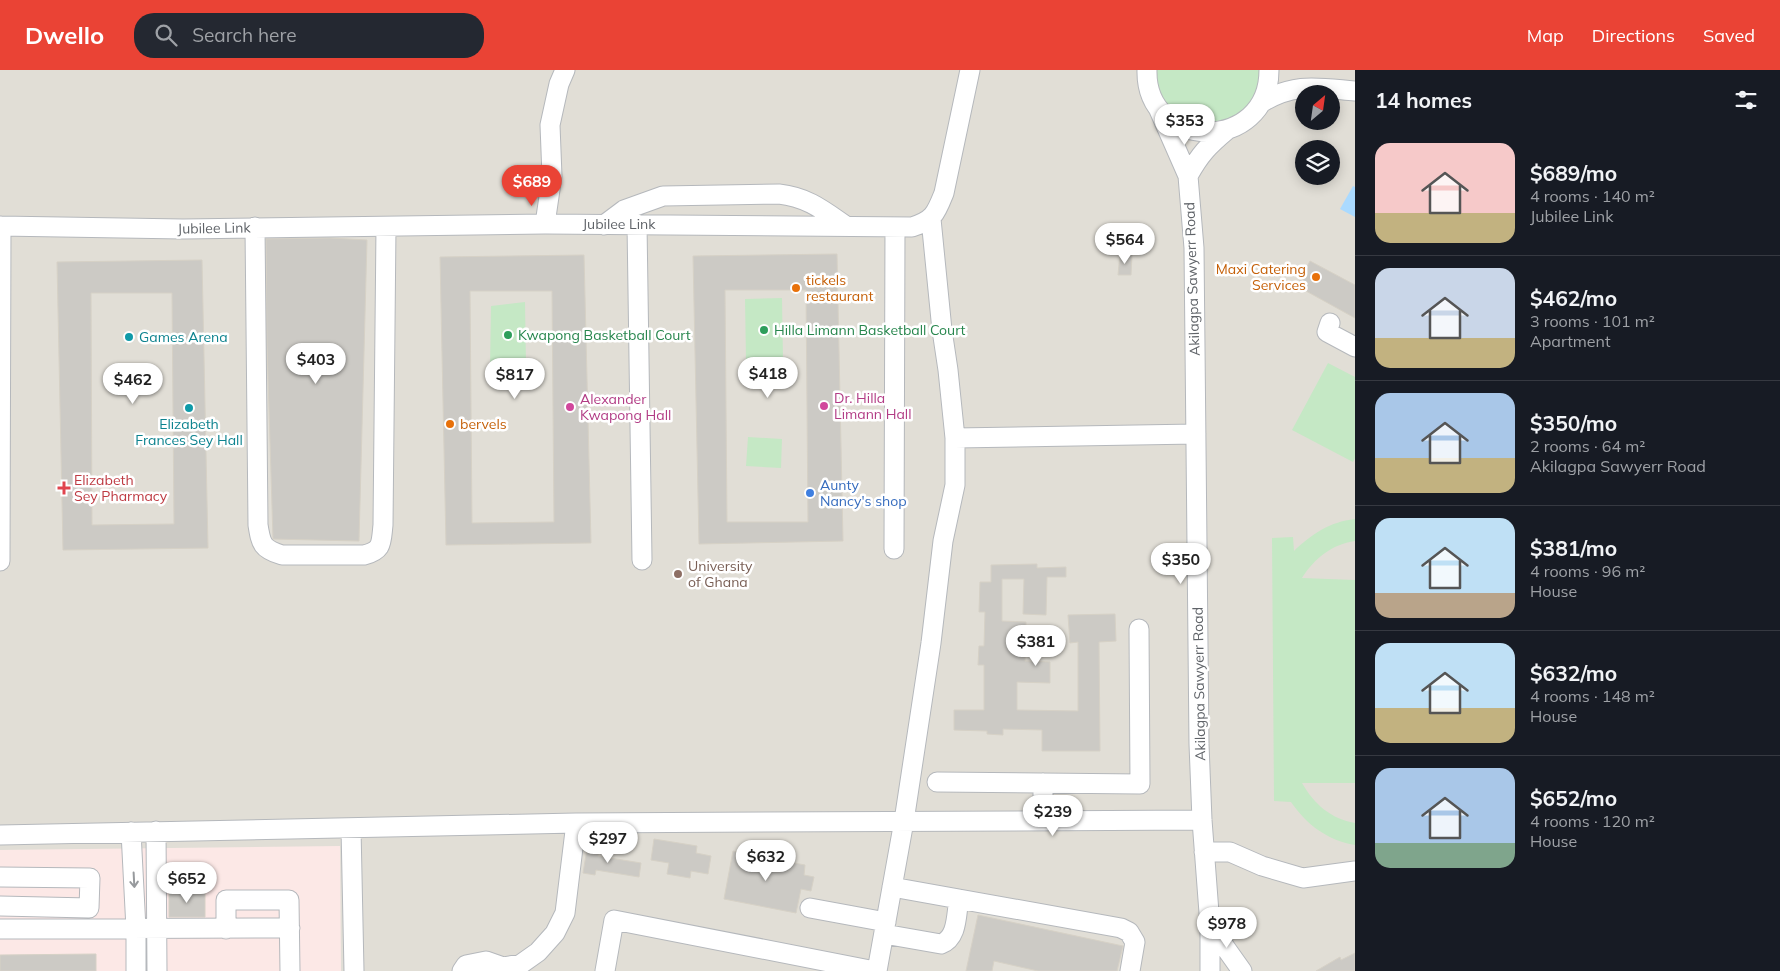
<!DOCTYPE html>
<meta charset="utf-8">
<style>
:root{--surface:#171b24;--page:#242831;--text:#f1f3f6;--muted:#9ea1a6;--line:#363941;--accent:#ea4335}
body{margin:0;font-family:Mulish,sans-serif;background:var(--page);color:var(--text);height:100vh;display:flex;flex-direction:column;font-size:19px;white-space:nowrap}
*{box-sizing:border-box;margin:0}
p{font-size:16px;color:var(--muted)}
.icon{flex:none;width:28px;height:28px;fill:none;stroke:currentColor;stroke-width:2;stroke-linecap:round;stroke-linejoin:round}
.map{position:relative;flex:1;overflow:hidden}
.panel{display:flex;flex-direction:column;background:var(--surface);width:425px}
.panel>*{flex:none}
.needle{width:32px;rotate:29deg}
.tools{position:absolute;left:1295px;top:15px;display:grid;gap:10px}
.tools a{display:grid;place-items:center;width:45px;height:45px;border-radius:50%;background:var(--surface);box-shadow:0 2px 12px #0003;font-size:25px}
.price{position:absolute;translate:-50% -42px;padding:0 11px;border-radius:18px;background:#fff;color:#222;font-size:16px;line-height:32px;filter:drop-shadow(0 1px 2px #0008)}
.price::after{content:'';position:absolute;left:50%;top:30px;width:15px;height:11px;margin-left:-8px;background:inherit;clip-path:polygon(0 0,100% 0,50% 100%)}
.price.selected{background:var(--accent);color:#fff}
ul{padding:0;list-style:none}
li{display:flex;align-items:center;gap:15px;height:125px;padding:0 20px}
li+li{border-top:1px solid var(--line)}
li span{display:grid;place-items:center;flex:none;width:140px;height:100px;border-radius:15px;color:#555}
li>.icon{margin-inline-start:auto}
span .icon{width:60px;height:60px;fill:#fffc;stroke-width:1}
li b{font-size:21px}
h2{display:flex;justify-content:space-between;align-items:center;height:60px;padding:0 20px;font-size:21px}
header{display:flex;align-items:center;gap:30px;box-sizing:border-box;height:70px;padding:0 25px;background:var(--accent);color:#fff}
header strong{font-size:24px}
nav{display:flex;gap:28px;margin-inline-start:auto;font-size:18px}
.search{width:350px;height:45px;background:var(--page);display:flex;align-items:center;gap:12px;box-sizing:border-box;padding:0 18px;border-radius:20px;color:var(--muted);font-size:19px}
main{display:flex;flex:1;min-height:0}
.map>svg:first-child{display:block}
</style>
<header>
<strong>Dwello</strong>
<div class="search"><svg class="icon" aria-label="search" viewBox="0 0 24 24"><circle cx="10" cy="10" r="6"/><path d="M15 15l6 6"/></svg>Search here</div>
<nav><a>Map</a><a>Directions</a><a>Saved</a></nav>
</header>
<main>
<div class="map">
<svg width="1355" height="901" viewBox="0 0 1355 901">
<rect width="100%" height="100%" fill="#f1efe8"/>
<path fill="#e1ded6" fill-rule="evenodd" d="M0,0H1355V901H0ZM1304,24H1331V51H1304ZM1304,79H1331V106H1304Z"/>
<path fill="#fce8e6" d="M340,776L341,901H0V780Z"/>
<path fill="#c5e8c5" d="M1153,0H1263L1262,15L1239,47L1199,55L1165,35Z
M782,228L783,290L746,291L745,229Z
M525,232L526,295L490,298L491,236Z
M1328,293L1355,307V388L1353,392L1292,360Z
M748,367L782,369L781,398L746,396Z
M1355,449V471C1332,474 1314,489 1302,508L1355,510V713H1302C1314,734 1331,749 1355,753V775C1327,770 1307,755 1291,732L1274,731L1272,468L1293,467L1294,481C1312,464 1329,452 1355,449Z"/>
<path fill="#aadaff" d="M1353,116L1355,117V147L1340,139Z"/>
<path fill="#cccac5" stroke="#d6d1c6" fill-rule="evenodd" d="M330,168L367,170L359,471L273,469L267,275L266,169Z
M837,184L843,471L699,474L693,186ZM725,220H806L808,452H727Z
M1120,184L1132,185L1131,205H1118Z
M584,185L591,473L446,475L440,187ZM470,221H552L554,452L472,453Z
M202,190L208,478L63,480L57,192ZM91,223H172L174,454L92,455Z
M1310,191L1355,215V248L1297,216Z
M1037,494V498L1066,497V507H1047L1046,545L1023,544L1024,509H1002V551L1026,552L1025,591L1050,592V613L1017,612V640L1078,641V572L1070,573L1068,545L1115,544L1116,571L1099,572L1100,681H1042V660L1003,659V665L987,664V661L954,660V640H984V595H978L979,576H984L985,542H979L980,512H991V495Z
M654,769L697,776L696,783L711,786L708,804L691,801L690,808L667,804L669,793L651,790Z
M588,773L600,775L598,786L641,793L639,807L596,800L595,805L583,803Z
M733,781L805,795L804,805L814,807L811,821L801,819L796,843L724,829Z
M169,820H205V847H169Z
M978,845L1123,876L1117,901H1038L994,891L992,901H966Z
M1355,883V901H1316L1340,887L1341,890Z
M96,884V901H0V885Z"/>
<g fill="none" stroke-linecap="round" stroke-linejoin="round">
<g stroke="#b5b8bc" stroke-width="21">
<path id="minor" d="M1147,0C1145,81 1269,84 1269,0
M1261,33C1294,12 1319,18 1355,21
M1159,40L1188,106L1194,178L1199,674L1202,750L1210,856L1242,901
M1188,106C1200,84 1208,76 1227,60
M545,154L552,106L550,55L559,14L565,0
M637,154L642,490
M604,155L624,140L663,126L779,124C807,127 823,140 846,156
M0,156L183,159L545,154L912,157C934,150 936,143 944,123L970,0
M255,157L258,455C261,474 262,479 282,485H364C383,480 381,473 383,455L386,157
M1330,253L1327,262L1355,277
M955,368L1196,364
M894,479L895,157
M0,491L1,156
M937,712L1140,714L1139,559
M1043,713V750
M351,758L354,901
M156,761L157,901
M131,762L136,859V901
M0,765L576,753L1202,750
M1204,782H1230L1262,796L1303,808L1355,801
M0,807L90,808L89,838L0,836
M892,817L1121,858L1129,862L1135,872L1130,901
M810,838L886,852
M0,859L290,858
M226,859V830H289L290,901
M884,864L941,874C958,868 956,844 959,829
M462,901L466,895L486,891L503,897L521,894L538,882L555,863L565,843L576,753
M605,901L614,850L875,901
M877,901L904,751L931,573L943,471L955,415V368L948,300L942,260L931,149
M1210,901V856"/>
</g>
<use href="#minor" stroke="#fff" stroke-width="19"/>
</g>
<defs><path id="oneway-shaft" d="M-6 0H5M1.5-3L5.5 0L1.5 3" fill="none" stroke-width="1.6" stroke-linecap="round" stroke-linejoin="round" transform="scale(1.25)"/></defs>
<use stroke="#979a9d" href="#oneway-shaft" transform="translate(134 810) rotate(87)"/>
<g fill="#e8710a" stroke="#fff" stroke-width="2">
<circle cx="1316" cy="207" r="5"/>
<circle cx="796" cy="218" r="5"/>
<circle cx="450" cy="354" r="5"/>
</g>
<g fill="#2e9e5b" stroke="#fff" stroke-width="2">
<circle cx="764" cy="260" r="5"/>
<circle cx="508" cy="265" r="5"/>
</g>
<g fill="#0f9aa8" stroke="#fff" stroke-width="2">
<circle cx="129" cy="267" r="5"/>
<circle cx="189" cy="338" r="5"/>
</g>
<g fill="#d1479c" stroke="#fff" stroke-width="2">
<circle cx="824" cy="336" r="5"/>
<circle cx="570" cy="337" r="5"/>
</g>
<path fill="#e0444e" stroke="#fff" stroke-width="2" d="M61.5 410.5h5v5h5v5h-5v5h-5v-5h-5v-5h5z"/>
<circle fill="#3f7fe0" stroke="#fff" stroke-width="2" cx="810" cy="423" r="5"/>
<circle fill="#8d6e63" stroke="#fff" stroke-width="2" cx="678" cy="504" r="5"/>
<g text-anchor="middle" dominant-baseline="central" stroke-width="5" stroke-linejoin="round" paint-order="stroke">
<g font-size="14" fill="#5f6368" stroke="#fff">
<text x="619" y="154">Jubilee Link</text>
<text transform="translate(214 158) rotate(-1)">Jubilee Link</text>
<text transform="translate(1192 209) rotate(-92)">Akilagpa Sawyerr Road</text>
<text transform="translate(1199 614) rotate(-91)">Akilagpa Sawyerr Road</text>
</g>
<g font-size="14" fill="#c56008" stroke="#fff" text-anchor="start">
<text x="1306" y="199" text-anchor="end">Maxi Catering<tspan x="1306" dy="16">Services</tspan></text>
<text x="806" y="210">tickels<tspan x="806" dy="16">restaurant</tspan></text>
<text x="460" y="354">bervels</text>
</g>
<g font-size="14" fill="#27864d" stroke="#fff" text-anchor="start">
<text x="774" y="260">Hilla Limann Basketball Court</text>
<text x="518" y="265">Kwapong Basketball Court</text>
</g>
<g font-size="14" fill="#0d838f" stroke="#fff" text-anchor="start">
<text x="139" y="267">Games Arena</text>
<text x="189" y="354" text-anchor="middle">Elizabeth<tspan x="189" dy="16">Frances Sey Hall</tspan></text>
</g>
<g font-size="14" fill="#b23c85" stroke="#fff" text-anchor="start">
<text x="834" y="328">Dr. Hilla<tspan x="834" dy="16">Limann Hall</tspan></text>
<text x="580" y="329">Alexander<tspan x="580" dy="16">Kwapong Hall</tspan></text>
</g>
<g font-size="14" fill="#be3a42" stroke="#fff" text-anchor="start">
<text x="74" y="410">Elizabeth<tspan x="74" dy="16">Sey Pharmacy</tspan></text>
</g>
<g font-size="14" fill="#366cbe" stroke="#fff" text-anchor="start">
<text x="820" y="415">Aunty<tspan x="820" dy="16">Nancy's shop</tspan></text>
</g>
<g font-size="14" fill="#785e54" stroke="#fff" text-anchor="start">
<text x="688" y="496">University<tspan x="688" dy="16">of Ghana</tspan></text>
</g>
</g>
</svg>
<div class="tools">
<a><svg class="needle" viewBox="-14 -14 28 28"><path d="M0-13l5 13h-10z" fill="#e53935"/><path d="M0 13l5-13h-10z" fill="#9ea1a6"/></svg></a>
<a><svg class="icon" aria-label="layers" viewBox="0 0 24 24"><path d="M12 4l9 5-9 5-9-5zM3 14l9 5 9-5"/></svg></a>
</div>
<b class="price" style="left:1185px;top:76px">$353</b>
<b class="price selected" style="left:532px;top:137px">$689</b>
<b class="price" style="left:1125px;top:195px">$564</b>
<b class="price" style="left:316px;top:315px">$403</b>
<b class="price" style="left:768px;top:329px">$418</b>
<b class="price" style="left:515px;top:330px">$817</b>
<b class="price" style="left:133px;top:335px">$462</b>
<b class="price" style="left:1181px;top:515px">$350</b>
<b class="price" style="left:1036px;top:597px">$381</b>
<b class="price" style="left:1053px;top:767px">$239</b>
<b class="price" style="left:608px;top:794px">$297</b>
<b class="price" style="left:766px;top:812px">$632</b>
<b class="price" style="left:187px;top:834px">$652</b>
<b class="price" style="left:1227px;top:879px">$978</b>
</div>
<section class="panel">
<h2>14 homes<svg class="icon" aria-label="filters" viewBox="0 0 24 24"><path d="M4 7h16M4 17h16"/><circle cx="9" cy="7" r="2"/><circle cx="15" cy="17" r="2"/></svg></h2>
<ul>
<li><span style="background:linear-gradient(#f6c9c9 70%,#c2b280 0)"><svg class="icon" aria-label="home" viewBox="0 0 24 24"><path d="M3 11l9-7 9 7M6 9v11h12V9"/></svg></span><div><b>$689/mo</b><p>4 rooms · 140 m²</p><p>Jubilee Link</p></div></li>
<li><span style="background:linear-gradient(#c9d6e8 70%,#c2b280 0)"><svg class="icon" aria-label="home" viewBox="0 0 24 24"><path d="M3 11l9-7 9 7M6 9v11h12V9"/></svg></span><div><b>$462/mo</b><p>3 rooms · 101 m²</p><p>Apartment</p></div></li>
<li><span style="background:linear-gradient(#a9c7e8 65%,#c2b280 0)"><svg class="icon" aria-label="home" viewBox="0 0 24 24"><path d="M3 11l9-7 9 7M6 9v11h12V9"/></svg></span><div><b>$350/mo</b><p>2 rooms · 64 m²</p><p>Akilagpa Sawyerr Road</p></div></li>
<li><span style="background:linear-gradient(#bfe0f5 75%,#b9a48a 0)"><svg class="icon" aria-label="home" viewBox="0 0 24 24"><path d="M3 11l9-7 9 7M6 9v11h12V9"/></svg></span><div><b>$381/mo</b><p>4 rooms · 96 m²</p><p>House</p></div></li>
<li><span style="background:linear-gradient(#bfe0f5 65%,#c2b280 0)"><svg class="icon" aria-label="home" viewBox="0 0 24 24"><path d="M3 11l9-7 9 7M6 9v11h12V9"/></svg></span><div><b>$632/mo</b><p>4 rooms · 148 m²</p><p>House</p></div></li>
<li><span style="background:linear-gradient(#a9c7e8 75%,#7fa58c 0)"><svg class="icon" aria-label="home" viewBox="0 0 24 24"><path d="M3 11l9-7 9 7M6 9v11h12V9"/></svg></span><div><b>$652/mo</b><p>4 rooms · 120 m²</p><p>House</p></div></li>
</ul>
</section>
</main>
